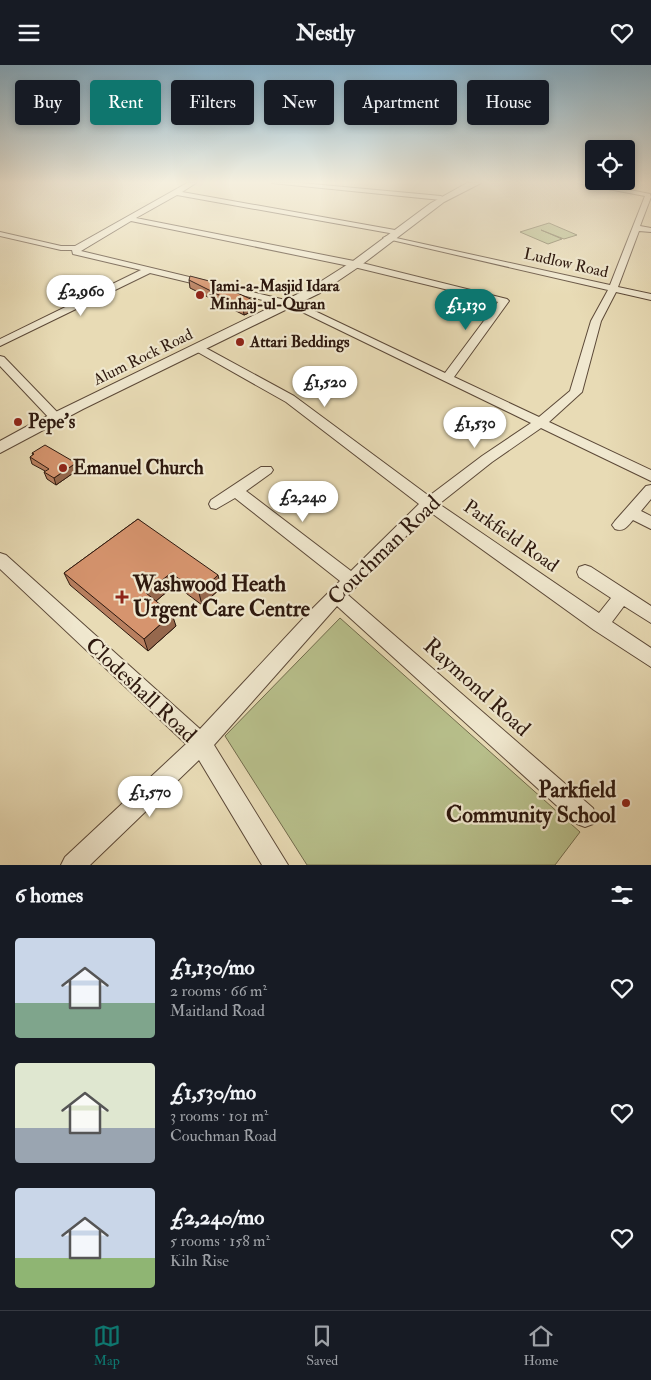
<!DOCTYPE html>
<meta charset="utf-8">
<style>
:root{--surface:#171b24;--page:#20242c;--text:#f1f3f6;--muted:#9ea1a6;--line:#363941;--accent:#0f766e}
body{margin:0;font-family:"IM FELL Double Pica",serif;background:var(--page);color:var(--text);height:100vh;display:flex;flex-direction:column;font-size:19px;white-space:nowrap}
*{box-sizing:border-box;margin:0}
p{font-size:16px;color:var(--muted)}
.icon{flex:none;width:28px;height:28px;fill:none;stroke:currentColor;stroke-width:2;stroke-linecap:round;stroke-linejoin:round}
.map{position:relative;height:800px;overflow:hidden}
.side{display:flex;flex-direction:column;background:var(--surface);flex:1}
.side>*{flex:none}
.hud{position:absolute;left:15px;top:15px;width:621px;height:45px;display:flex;gap:10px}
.controls{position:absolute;left:585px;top:75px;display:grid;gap:10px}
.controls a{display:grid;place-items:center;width:50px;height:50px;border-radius:5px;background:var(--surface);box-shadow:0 2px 8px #0003;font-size:25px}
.price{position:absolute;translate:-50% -42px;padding:0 11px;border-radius:18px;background:#fff;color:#222;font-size:16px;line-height:32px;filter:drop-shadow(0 1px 2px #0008)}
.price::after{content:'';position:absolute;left:50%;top:30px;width:15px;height:11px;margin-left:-8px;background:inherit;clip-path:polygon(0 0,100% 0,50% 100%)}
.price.active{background:var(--accent);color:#fff}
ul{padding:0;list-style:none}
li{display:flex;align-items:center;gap:15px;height:125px;padding:0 15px}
li span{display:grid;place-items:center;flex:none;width:140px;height:100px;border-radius:5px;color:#555}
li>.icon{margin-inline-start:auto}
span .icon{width:60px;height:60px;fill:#fffc;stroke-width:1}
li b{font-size:21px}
h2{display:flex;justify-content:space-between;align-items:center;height:60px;padding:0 15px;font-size:21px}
.pill{padding:0 18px;border-radius:5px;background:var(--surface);box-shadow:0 2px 8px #0003;font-size:18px;line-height:45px}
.pill.active{background:var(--accent);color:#fff}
header{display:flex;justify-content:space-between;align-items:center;height:65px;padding:0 15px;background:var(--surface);font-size:22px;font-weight:700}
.tabs{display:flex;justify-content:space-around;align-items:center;height:70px;border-top:1px solid var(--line);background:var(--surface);font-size:14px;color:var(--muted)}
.tabs a{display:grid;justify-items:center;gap:2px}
.tabs .active{color:var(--accent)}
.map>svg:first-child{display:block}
</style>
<header><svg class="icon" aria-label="menu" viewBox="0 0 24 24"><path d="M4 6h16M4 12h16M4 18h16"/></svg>Nestly<svg class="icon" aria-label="heart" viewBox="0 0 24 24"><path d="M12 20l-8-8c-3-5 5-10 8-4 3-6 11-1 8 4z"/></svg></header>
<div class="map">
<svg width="651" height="800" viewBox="0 0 651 800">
<rect width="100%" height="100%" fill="#e8dbb5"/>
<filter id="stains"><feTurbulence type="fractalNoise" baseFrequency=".004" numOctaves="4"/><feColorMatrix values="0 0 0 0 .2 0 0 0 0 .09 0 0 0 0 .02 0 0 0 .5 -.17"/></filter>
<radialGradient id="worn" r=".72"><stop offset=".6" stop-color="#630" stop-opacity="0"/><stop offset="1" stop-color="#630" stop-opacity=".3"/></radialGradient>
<path fill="#b8c08c" stroke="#726c4d" d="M549,158L577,170L564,174L541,165L562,174L548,179L520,167Z
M340,553L580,767L555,800H307L225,671Z"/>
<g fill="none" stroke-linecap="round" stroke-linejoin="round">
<g stroke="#5c4938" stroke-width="2">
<path id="minor" d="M187,118H196L182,127L395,165L399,167L395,169L177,130L136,153L354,196L507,234L509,236L454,312L539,352L570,326L591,256L608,225L383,173L387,171L610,220L645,131L577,118H595L650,129L651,132L640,161L651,163V167L639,166L618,222L651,229V235L616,227L601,256L582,327L549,357L651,405V416L541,363L492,397L439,439L599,548L611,533L579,512L577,507L579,502L585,500L591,502L651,541V558L624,541L612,557L651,583V602L594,565L430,447L348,530L593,743L596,751L593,759L585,762L577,759L337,541L214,680L288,800H262L199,695L90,800H61L65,792L186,679L0,504V488L6,490L200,664L311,545L340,516L235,433L216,444L211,443L209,439L211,435L261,402H271L273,405L271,408L246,426L351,506L419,439L286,337L194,285L193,283L194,281H202L294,331L429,431L482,391L531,358L292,242L150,208L0,281V274L141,205L73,189L72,185H61L0,171V167L61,181H75ZM131,156L354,202L498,237L445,308L298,238L81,186Z
M272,118H301L441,131L444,133L441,135Z
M0,291L4,292L60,350L62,353L60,356H52L0,301Z
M651,420V434L641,446L651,451V464L633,455C627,462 624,467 615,464L612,460L615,456L646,421Z"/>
</g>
<g stroke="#5c4938" stroke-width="2">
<path id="tertiary" d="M467,118H481L444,137L360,201L320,228L83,344L0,388V376L33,358L312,222L353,196L431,138Z"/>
</g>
<use href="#minor" fill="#f0e8cf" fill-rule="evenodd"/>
<use href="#tertiary" fill="#f0e8cf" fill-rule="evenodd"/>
</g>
<path fill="#b87f5f" stroke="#2d180e" d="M189,215L255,236L256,245L244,250L190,223Z
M32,388L79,404L56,420L47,414L44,407L45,406L32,399L30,392L33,390Z
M138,454L221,523L202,540L175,520L156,536L176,561L148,586L70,520L64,508Z"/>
<path fill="#96684d" stroke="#2d180e" d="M255,236L256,245L244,250L243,242Z
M76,398L79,404L56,420L54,413Z
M171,508L175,520L150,541L146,528Z
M218,510L221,523L202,540L199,528Z
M172,549L176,561L148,586L144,574Z"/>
<path fill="#d6946e" stroke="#2d180e" d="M190,211L213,217L255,236L243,242L189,215Z
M45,380L76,398L54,413L44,407L49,404L30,392L34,389L32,388Z
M138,454L218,510L199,528L171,508L146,528L172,549L144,574L64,508Z"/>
<linearGradient id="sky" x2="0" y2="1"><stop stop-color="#88b6d2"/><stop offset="0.51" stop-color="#f5efde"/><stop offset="1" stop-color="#f5efde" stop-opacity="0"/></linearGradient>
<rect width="651" height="230" fill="url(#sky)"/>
<g fill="#8f2418" stroke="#f0e8cf" stroke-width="2">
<circle cx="200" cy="230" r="5"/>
<circle cx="240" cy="277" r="5"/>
<circle cx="18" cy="357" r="5"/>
<circle cx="63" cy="403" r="5"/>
<path d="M119.5 524.5h5v5h5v5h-5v5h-5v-5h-5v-5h5z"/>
<circle cx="626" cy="738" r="5"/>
</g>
<g text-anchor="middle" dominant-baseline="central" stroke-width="4.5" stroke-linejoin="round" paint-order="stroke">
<g font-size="16" fill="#2d180e" stroke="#f0e8cf">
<text transform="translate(566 198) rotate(13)">Ludlow Road</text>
<text transform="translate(143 292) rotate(-26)">Alum Rock Road</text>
</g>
<g font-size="16" font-weight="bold" fill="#2d180e" stroke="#f0e8cf" text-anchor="start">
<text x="210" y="221">Jami-a-Masjid Idara<tspan x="210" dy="18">Minhaj-ul-Quran</tspan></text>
<text x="250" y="277">Attari Beddings</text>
</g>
<g font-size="19" font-weight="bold" fill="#2d180e" stroke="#f0e8cf" text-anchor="start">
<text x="28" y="357">Pepe's</text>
<text x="73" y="403">Emanuel Church</text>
</g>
<g font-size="19" fill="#2d180e" stroke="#f0e8cf">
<text transform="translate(511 471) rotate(35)">Parkfield Road</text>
</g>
<g font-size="22" fill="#2d180e" stroke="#f0e8cf">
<text transform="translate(384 485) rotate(-44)">Couchman Road</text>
<text transform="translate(477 622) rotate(42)">Raymond Road</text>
<text transform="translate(141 625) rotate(43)">Clodeshall Road</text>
</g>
<g font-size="22" font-weight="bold" fill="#2d180e" stroke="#f0e8cf" text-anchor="start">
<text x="133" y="519">Washwood Heath<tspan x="133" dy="25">Urgent Care Centre</tspan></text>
<text x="616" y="725" text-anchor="end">Parkfield<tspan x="616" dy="25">Community School</tspan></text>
</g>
</g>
<rect width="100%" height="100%" filter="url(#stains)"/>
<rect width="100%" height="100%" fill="url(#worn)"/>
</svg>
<div class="controls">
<a><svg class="icon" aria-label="locate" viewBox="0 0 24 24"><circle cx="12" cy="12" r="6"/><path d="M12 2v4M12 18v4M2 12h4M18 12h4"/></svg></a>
</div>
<b class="price" style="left:81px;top:252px">£2,960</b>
<b class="price active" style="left:466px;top:266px">£1,130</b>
<b class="price" style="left:325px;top:343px">£1,520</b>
<b class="price" style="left:475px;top:384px">£1,530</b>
<b class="price" style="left:303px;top:458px">£2,240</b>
<b class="price" style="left:150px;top:753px">£1,570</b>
<div class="hud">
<a class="pill">Buy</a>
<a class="pill active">Rent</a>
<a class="pill">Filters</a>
<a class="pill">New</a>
<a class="pill">Apartment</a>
<a class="pill">House</a>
</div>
</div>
<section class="side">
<h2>6 homes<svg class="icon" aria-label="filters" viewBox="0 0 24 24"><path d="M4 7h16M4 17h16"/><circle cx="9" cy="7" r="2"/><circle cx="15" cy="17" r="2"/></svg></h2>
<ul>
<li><span style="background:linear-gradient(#c9d6e8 65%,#7fa58c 0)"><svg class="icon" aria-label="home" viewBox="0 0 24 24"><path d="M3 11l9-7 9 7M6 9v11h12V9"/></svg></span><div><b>£1,130/mo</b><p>2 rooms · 66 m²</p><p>Maitland Road</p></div><svg class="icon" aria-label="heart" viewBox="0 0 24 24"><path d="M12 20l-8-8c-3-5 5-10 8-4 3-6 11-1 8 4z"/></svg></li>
<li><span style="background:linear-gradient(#dfe7d0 65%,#9aa5b1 0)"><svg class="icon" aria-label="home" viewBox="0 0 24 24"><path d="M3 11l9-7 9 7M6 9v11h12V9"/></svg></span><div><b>£1,530/mo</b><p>3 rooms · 101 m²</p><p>Couchman Road</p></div><svg class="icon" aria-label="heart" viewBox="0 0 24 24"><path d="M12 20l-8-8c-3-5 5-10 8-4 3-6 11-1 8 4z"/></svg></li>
<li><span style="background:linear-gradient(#c9d6e8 70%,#8fb573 0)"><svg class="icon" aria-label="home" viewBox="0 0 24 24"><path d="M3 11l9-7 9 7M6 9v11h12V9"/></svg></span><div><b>£2,240/mo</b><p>5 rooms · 158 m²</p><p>Kiln Rise</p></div><svg class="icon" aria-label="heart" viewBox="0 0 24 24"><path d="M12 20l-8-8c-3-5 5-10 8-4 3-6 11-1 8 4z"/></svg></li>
</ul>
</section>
<nav class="tabs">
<a class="active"><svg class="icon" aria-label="map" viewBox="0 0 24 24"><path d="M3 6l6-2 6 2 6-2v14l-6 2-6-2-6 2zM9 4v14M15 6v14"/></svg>Map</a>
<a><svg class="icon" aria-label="saved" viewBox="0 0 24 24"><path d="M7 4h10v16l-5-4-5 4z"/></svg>Saved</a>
<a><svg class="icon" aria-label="home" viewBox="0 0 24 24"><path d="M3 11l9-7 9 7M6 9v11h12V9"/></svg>Home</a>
</nav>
